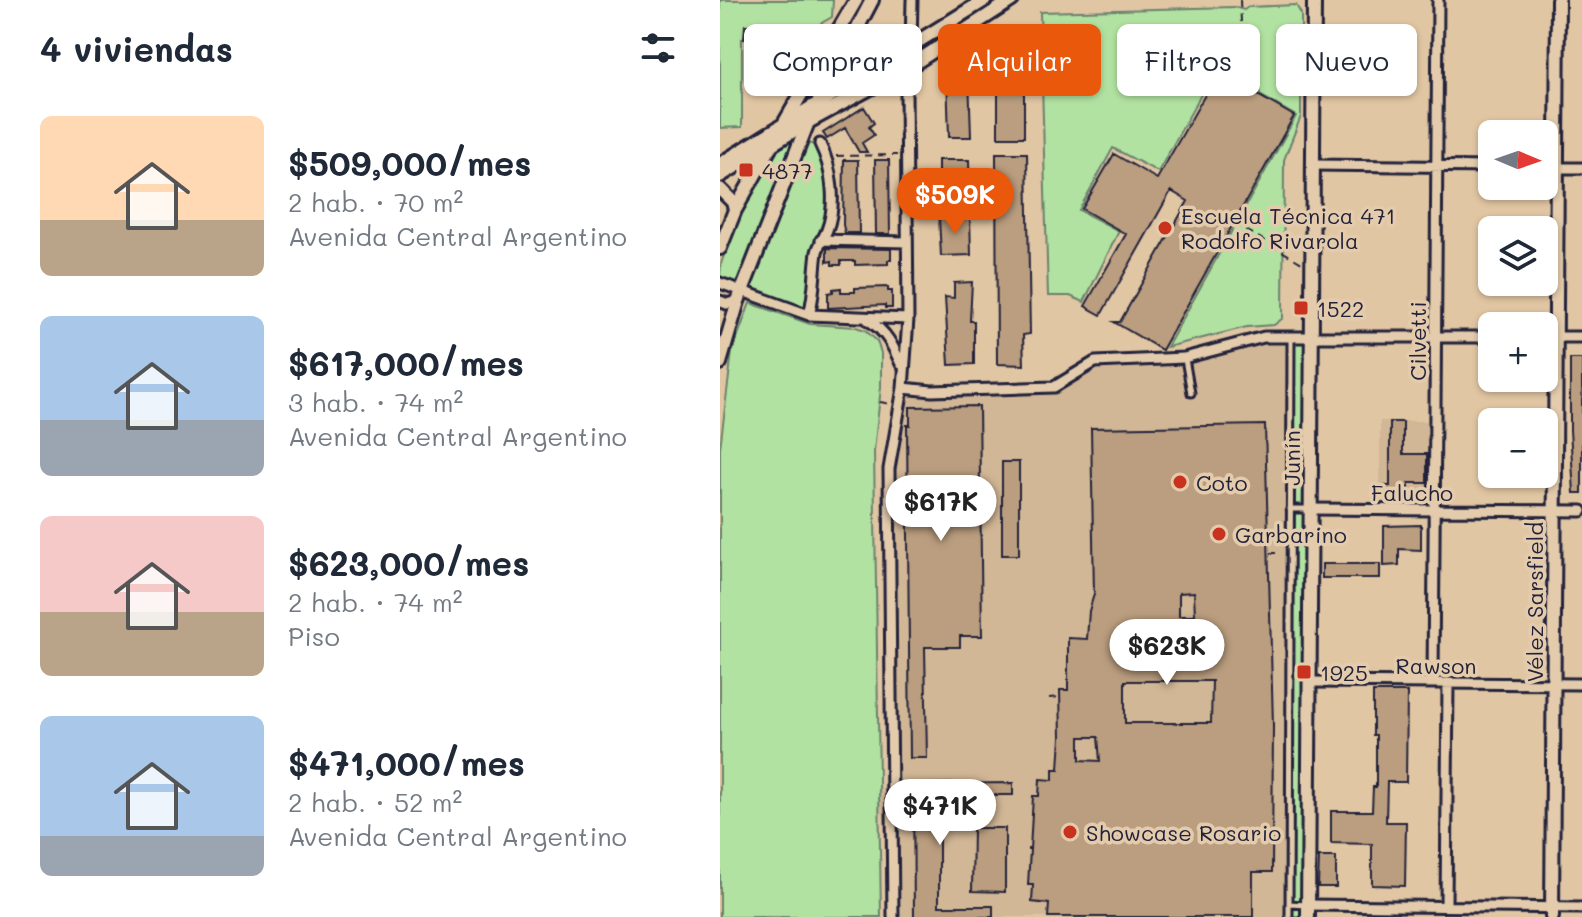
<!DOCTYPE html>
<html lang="es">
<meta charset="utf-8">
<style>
:root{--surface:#fff;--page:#f2f2f3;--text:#1f2937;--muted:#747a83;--accent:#ea580c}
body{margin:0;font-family:Mali,sans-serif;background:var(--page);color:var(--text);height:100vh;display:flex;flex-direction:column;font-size:30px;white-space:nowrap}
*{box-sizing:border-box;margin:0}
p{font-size:26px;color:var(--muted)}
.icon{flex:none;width:44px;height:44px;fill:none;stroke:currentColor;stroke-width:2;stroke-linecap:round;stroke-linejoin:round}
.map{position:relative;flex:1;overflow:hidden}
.side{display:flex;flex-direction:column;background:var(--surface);width:720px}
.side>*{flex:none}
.banner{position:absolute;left:24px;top:24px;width:718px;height:72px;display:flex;gap:16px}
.needle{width:52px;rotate:92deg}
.fabs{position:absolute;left:758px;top:120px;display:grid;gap:16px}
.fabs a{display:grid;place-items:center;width:80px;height:80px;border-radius:12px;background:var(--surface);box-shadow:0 2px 6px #0004;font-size:40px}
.price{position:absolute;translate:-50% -68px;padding:0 18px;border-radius:28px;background:#fff;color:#222;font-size:26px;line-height:52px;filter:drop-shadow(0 2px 4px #0008)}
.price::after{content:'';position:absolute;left:50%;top:48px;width:24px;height:18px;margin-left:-12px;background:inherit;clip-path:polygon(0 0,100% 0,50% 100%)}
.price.current{background:var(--accent);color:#fff}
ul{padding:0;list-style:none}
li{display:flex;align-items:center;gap:24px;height:200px;padding:0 40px}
li span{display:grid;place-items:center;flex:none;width:224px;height:160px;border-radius:12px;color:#555}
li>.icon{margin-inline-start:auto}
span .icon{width:96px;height:96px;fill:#fffc;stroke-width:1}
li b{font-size:34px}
h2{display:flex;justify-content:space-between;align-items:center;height:96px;padding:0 40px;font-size:34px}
.chip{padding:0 28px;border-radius:12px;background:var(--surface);box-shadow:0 2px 6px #0004;font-size:28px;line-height:72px}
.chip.current{background:var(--accent);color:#fff}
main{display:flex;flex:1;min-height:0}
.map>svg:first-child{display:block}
</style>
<main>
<section class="side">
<h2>4 viviendas<svg class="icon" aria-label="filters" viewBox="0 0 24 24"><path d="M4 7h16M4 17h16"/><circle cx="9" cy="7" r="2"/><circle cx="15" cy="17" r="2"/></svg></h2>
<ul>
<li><span style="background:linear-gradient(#ffd9b3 65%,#b9a48a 0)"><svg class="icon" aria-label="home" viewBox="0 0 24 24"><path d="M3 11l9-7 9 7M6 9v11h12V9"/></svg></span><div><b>$509,000/mes</b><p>2 hab. · 70 m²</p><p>Avenida Central Argentino</p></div></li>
<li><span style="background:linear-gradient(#a9c7e8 65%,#9aa5b1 0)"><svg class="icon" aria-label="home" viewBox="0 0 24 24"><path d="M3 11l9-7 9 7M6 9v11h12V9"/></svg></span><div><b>$617,000/mes</b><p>3 hab. · 74 m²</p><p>Avenida Central Argentino</p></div></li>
<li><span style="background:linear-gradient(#f6c9c9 60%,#b9a48a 0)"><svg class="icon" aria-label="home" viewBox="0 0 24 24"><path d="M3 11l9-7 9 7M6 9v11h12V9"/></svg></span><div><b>$623,000/mes</b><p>2 hab. · 74 m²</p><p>Piso</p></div></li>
<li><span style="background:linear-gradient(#a9c7e8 75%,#9aa5b1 0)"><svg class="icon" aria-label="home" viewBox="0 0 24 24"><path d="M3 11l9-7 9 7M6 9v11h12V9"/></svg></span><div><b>$471,000/mes</b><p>2 hab. · 52 m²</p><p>Avenida Central Argentino</p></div></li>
</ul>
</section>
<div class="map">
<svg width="862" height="917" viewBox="0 0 862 917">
<rect width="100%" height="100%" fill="#e1c6a3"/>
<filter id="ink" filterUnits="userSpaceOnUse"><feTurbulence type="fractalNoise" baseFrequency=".0125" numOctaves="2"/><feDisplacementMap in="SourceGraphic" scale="16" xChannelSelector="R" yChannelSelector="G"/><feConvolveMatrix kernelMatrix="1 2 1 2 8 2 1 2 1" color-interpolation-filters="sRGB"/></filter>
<g filter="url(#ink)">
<path fill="#d2b796" d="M571,336L569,917H173L169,469L183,388L334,387L375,362L464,358Z
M660,421H708V490L701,496H660Z"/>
<path fill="#b2e2a1" stroke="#6a826e" stroke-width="2" d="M0,0H113L112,17L100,24L96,32L60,26L58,47H41V39H22V127L0,128Z
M576,5L581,14V116L564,160L563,318L554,325L527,327L447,347L576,116L540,95L538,78L525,71L511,78L495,69L438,172L393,148L359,210L399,231L364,302L350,296H328L320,12L514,7L524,10L528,7Z
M69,141L74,144L21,280L14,283L6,281L0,275L1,264C13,228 37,162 69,141Z
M89,143L97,146C100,154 104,163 106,171C115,210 99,255 90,293L87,304L82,307L36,291L32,285Z
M30,303L90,324L136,327L145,330L157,341L161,353V387L154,451L161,917H0V448L12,352Z
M571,336H591L588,917H569Z"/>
<path fill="#bb9e7f" stroke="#22223b" stroke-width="2" fill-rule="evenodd" d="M25,25L59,26V40L24,39Z
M278,66H304V137H278Z
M498,72L574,116L442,350L394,322H400L468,201L451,191L381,315L365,306L406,234L362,209L394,154L437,179Z
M249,75L251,137H229L227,76Z
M144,107L154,123L149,127L154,135L142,143L147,152H139L125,128L107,139L103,133Z
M276,153H307L310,334L303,335L304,365L277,364Z
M124,160H138L139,233H125L123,225Z
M155,160H169L170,234H156Z
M218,160H249L250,200H218Z
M250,216L251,255L221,256L219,217Z
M107,248L171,249V260H168V264L135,265V261H121V265H112V261L107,262Z
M252,282L250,321H254V364L229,365L225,297L234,298V283Z
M168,287V291H172V308H165V305L108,308V293L113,292V289L121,288V292H135V288Z
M850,359H862V493H854L850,430Z
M259,406L262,636H240V647H205L207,758H190L187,425H190V407Z
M670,422H683V454H707V483H689V491L685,496L660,495V486H670Z
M545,425L553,725L552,872H533V917H328L329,904L312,902L313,885H308L313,796H319L320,779L333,780V769H339L341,737L340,690H348V638L367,639L369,611L374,594L371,428ZM474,592L475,616H459V593ZM405,681H492L491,723H405ZM360,737H378L380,761L360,760Z
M282,462H299V555H282Z
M701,525V550L679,549V565L664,566V526Z
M602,564H660V578H602Z
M653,692H687L686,782H667L666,822H686L685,886L652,885V844L611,843V811H652L653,787H656V735H653Z
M293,783V795H219V906H273V917H194L193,784Z
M253,828H285V892L252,891Z
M599,857H616V887H598Z"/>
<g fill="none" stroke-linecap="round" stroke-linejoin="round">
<g stroke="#22223b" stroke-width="11">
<path id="lane" d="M465,359L471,393
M570,509H589
M569,904L588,905
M569,917L571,338"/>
</g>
<g stroke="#22223b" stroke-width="15">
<path id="street" d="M593,165L772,167
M824,168H862
M101,240L187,242
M0,283L89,315L188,319
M0,301L7,304L20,300
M89,315C95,294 94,273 97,252C99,244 104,238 107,230C117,204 112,168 100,144
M148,320C166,331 173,346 181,364
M824,337H862
M183,388L212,391L334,387L375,362L464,358L544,337H772
M590,509L862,511
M589,682L862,684
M713,683L718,0
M588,905L862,908
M726,906L728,683
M173,917L169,469L183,388L188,319L186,90L191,46L192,0"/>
</g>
<g stroke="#22223b" stroke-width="18">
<path id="secondary" d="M65,122L136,0
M0,164L265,0
M0,176L88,122L187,68L292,0
M0,189L13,202L15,210
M0,248L15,210L50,148
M0,363L18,301L88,122L152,0
M588,917L594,0
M832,917L838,0"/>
</g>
<path stroke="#22223b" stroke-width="2" stroke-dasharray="8 6" stroke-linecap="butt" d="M520,0L524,87
M116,156L177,155
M514,223L582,263
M160,402L171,404
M550,553H556
M329,698L340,697
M307,849H310"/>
<use href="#lane" stroke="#e3cbac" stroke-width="5"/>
<use href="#street" stroke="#e3cbac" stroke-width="9"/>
<use href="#secondary" stroke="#e3cbac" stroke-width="12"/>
</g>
</g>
<g fill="#c8321e" stroke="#e3cbac" stroke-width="3">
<rect x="18" y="162" width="16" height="16" rx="4"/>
<circle cx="445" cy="228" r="8"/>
<rect x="573" y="300" width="16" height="16" rx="4"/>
<circle cx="460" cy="482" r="8"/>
<circle cx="499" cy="534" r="8"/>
<rect x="576" y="664" width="16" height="16" rx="4"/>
<circle cx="350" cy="832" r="8"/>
</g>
<g text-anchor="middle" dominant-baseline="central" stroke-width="7" stroke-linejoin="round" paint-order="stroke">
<g font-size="22" fill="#22223b" stroke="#e3cbac" text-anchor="start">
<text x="42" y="170">4877</text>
<text x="461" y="215">Escuela Técnica 471<tspan x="461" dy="25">Rodolfo Rivarola</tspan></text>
<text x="597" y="308">1522</text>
<text x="476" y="482">Coto</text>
<text x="515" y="534">Garbarino</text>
<text x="600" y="672">1925</text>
<text x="366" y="832">Showcase Rosario</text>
</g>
<g font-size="22" fill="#22223b" stroke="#e3cbac">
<text transform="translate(697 341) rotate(-90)">Cilvetti</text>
<text transform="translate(571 458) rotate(-90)">Junín</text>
<text x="692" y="492">Falucho</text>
<text transform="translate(814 602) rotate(-90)">Vélez Sarsfield</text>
<text x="716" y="665">Rawson</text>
</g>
</g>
</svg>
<div class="fabs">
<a><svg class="needle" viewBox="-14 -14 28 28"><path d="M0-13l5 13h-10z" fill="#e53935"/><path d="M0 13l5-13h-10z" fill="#747a83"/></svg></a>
<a><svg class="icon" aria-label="layers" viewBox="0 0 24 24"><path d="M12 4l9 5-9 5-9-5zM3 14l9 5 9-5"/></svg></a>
<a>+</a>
<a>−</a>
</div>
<b class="price current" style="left:235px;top:236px">$509K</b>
<b class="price" style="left:221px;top:543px">$617K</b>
<b class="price" style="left:447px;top:687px">$623K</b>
<b class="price" style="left:220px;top:847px">$471K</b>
<div class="banner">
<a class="chip">Comprar</a>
<a class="chip current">Alquilar</a>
<a class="chip">Filtros</a>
<a class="chip">Nuevo</a>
</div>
</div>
</main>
